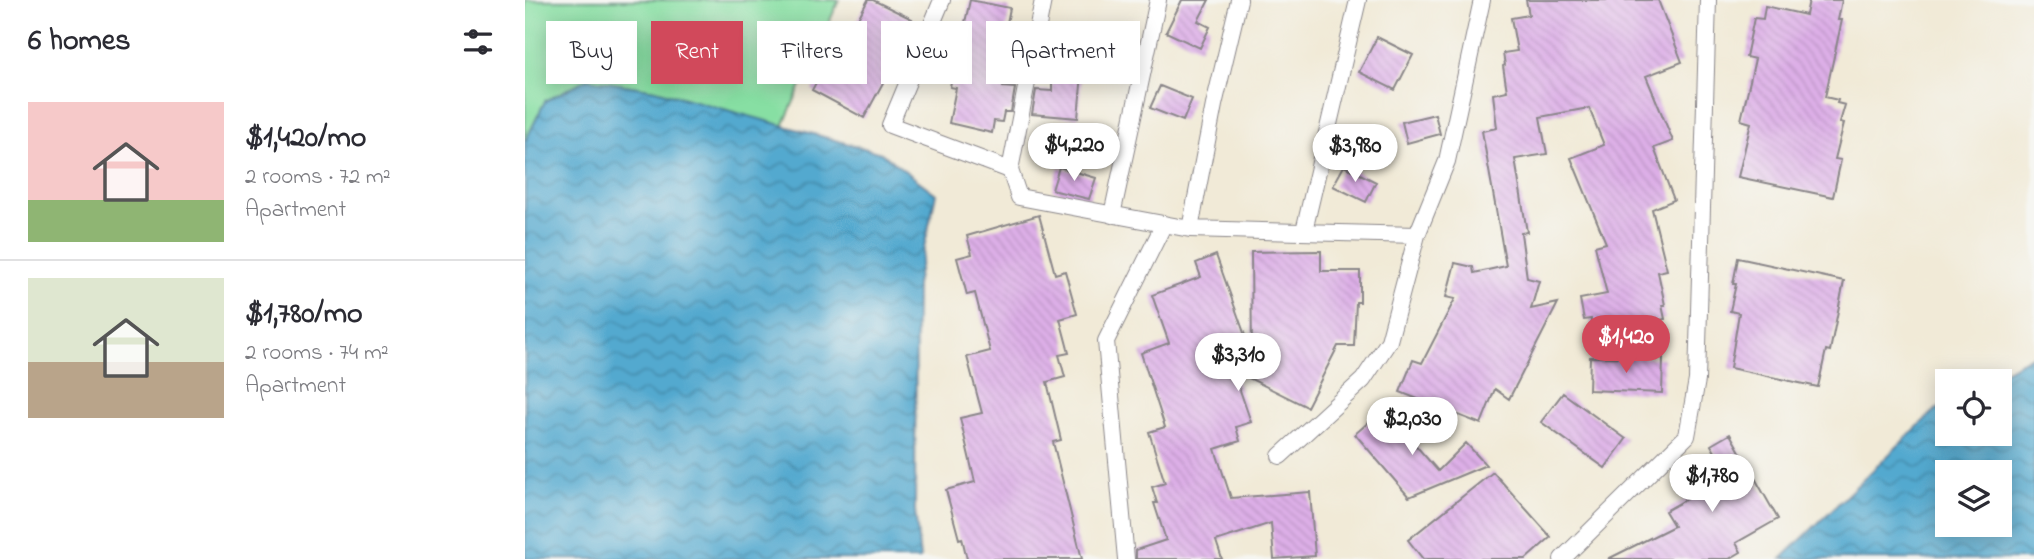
<!DOCTYPE html>
<meta charset="utf-8">
<style>
:root{--surface:#fff;--page:#f2f2f3;--text:#2b2b33;--muted:#7c7c81;--line:#e1e1e2;--accent:#d1495b}
body{margin:0;font-family:"Indie Flower",sans-serif;background:var(--page);color:var(--text);height:100vh;display:flex;flex-direction:column;font-size:26px;white-space:nowrap}
*{box-sizing:border-box;margin:0}
p{font-size:23px;color:var(--muted)}
.icon{flex:none;width:38px;height:38px;fill:none;stroke:currentColor;stroke-width:2;stroke-linecap:round;stroke-linejoin:round}
.map{position:relative;flex:1;overflow:hidden}
.drawer{display:flex;flex-direction:column;background:var(--surface);width:525px}
.drawer>*{flex:none}
.hud{position:absolute;left:21px;top:21px;width:665px;height:63px;display:flex;gap:14px}
.fabs{position:absolute;left:1410px;top:369px;display:grid;gap:14px}
.fabs a{display:grid;place-items:center;width:77px;height:77px;border-radius:0px;background:var(--surface);box-shadow:0 4px 18px #0003;font-size:35px}
.price{position:absolute;translate:-50% -60px;padding:0 16px;border-radius:24px;background:#fff;color:#222;font-size:23px;line-height:46px;filter:drop-shadow(0 2px 4px #0008)}
.price::after{content:'';position:absolute;left:50%;top:42px;width:21px;height:16px;margin-left:-10px;background:inherit;clip-path:polygon(0 0,100% 0,50% 100%)}
.price.selected{background:var(--accent);color:#fff}
ul{padding:0;list-style:none}
li{display:flex;align-items:center;gap:21px;height:175px;padding:0 28px}
li+li{border-top:2px solid var(--line)}
li span{display:grid;place-items:center;flex:none;width:196px;height:140px;border-radius:0px;color:#555}
li>.icon{margin-inline-start:auto}
span .icon{width:84px;height:84px;fill:#fffc;stroke-width:1}
li b{font-size:30px}
h2{display:flex;justify-content:space-between;align-items:center;height:84px;padding:0 28px;font-size:30px}
.tag{padding:0 24px;border-radius:0px;background:var(--surface);box-shadow:0 4px 18px #0003;font-size:24px;line-height:63px}
.tag.selected{background:var(--accent);color:#fff}
main{display:flex;flex:1;min-height:0}
.map>svg:first-child{display:block}
</style>
<main>
<section class="drawer">
<h2>6 homes<svg class="icon" aria-label="filters" viewBox="0 0 24 24"><path d="M4 7h16M4 17h16"/><circle cx="9" cy="7" r="2"/><circle cx="15" cy="17" r="2"/></svg></h2>
<ul>
<li><span style="background:linear-gradient(#f6c9c9 70%,#8fb573 0)"><svg class="icon" aria-label="home" viewBox="0 0 24 24"><path d="M3 11l9-7 9 7M6 9v11h12V9"/></svg></span><div><b>$1,420/mo</b><p>2 rooms · 72 m²</p><p>Apartment</p></div></li>
<li><span style="background:linear-gradient(#dfe7d0 60%,#b9a48a 0)"><svg class="icon" aria-label="home" viewBox="0 0 24 24"><path d="M3 11l9-7 9 7M6 9v11h12V9"/></svg></span><div><b>$1,780/mo</b><p>2 rooms · 74 m²</p><p>Apartment</p></div></li>
</ul>
</section>
<div class="map">
<svg width="1509" height="559" viewBox="0 0 1509 559">
<defs>
<pattern id="water-waves" width="16" height="10" patternUnits="userSpaceOnUse" patternTransform="scale(1.75)"><rect width="16" height="10" fill="#52a9cf"/><path d="M0 5q4-4 8 0t8 0" fill="none" stroke="#4489a9"/></pattern>
<pattern id="building-back-hatch" width="6" height="6" patternUnits="userSpaceOnUse" patternTransform="scale(1.75)"><rect width="6" height="6" fill="#ddafe7"/><path d="M-1 5l2 2M0 0l6 6M5-1l2 2" fill="none" stroke="#bd96c7"/></pattern>
</defs>
<rect width="100%" height="100%" fill="#f6f6f2"/>
<filter id="ink" filterUnits="userSpaceOnUse"><feTurbulence type="fractalNoise" baseFrequency=".0143" numOctaves="2"/><feDisplacementMap in="SourceGraphic" scale="14" xChannelSelector="R" yChannelSelector="G"/><feConvolveMatrix kernelMatrix="1 2 1 2 8 2 1 2 1" color-interpolation-filters="sRGB"/></filter>
<filter id="wash" filterUnits="userSpaceOnUse"><feTurbulence type="fractalNoise" baseFrequency=".00686" numOctaves="4" result="noise"/><feDisplacementMap in="SourceGraphic" scale="28" xChannelSelector="R" yChannelSelector="G"/><feGaussianBlur stdDeviation="1.57" result="paint"/><feColorMatrix in="noise" values="0 0 0 0 0 0 0 0 0 0 0 0 0 0 0 0 0 1.4 0 .05"/><feComposite in="paint" operator="in"/></filter>
<g filter="url(#wash)">
<rect width="100%" height="100%" fill="#f1ead7"/>
<path fill="#87dfa3" stroke="#54806f" stroke-width="2" d="M0,0H314L258,126L131,90L62,79L20,101L0,142Z"/>
<path fill="url(#water-waves)" stroke="#3a6685" stroke-width="2" fill-rule="evenodd" d="M62,79L131,90L356,153L411,194L391,284L390,510L395,559H0V142L20,101Z
M1509,355V559H1256L1409,411L1423,403V434H1475V382L1461,381ZM1423,472H1475V525H1423Z"/>
<g id="blocks">
<path fill="url(#building-back-hatch)" d="M343,0H348L387,19L372,49L375,51L339,118L287,90L323,23L329,26Z
M445,0L485,8L480,33L487,34L478,87L490,88L486,112H479L477,122L469,121L467,133L424,123L431,88L425,87L434,35L437,36Z
M657,0H684L673,21L685,27L675,48L641,32Z
M1001,0H1133L1157,62L1121,76L1148,141L1129,148L1149,200L1127,209L1142,270L1133,272L1140,305H1137L1140,319L1066,335V319L1059,320L1055,299L1082,294L1070,246L1081,243L1046,158L1079,145L1064,108L1015,117L1022,154L990,159L1002,232L996,233L1002,278L1014,281L1006,309L1033,303L984,399L970,389L956,424L875,392L888,360L897,363L930,299L921,297L930,263L948,267L949,273L981,266L957,131L972,128L968,94L982,91L978,66L980,65L978,53L992,51L986,18L1004,15Z
M1284,0H1317L1313,20H1317L1300,97L1313,100L1312,103L1320,105L1315,122L1319,123L1310,159L1316,160L1308,197L1213,177L1226,123L1216,120L1230,59L1221,57L1229,18L1238,19L1240,6L1281,15Z
M852,37L888,55L870,90L834,72Z
M559,51L553,118L507,114L511,90L527,91V52Z
M635,86L667,99L658,121L625,108Z
M910,114L915,134L882,143L877,122Z
M819,166L851,182L841,202L808,186Z
M534,167L571,178L564,199L527,190Z
M514,215L530,274L540,271L552,314L535,319L544,353L534,355L540,377L522,382L536,440L528,442L557,559H442L437,538L434,539L421,490L450,482L435,418L457,413L442,357L465,351L450,293L442,295L432,258L447,254L442,236Z
M796,251V271H835V302H831L829,346H813L782,407L708,370L726,422L711,427L715,441L690,449L706,498L785,492L790,556L749,559L746,523L691,541L697,559H611V550L641,540L629,503H632L627,487L640,483L624,432L640,427L616,353L644,343L627,295L676,277L671,263L691,255L727,355L726,252Z
M1213,258L1319,281L1305,351L1301,350L1293,387L1205,368L1214,313L1205,311L1211,284H1208Z
M1065,357L1138,358L1137,393L1064,390Z
M1038,393L1101,439L1080,468L1016,422Z
M859,409L913,471L941,443L961,465L884,497L830,434Z
M1205,434L1253,519L1211,543L1216,552L1204,559H1083L1149,526L1140,511L1187,485L1178,470L1195,461L1186,445Z
M968,472L1026,537L1001,559H898L883,540Z"/>
</g>
</g>
<g filter="url(#ink)">
<use href="#blocks" fill-opacity="0" stroke="#8a8689" stroke-width="2"/>
<g fill="none" stroke-linecap="round" stroke-linejoin="round">
<g stroke="#8a8689" stroke-width="18">
<path id="service" d="M417,0L365,125L485,170
M518,0L485,170L494,197L665,229L689,105L714,0
M587,215L633,0
M665,229L892,235L922,161L957,0
M779,231L833,0
M755,456L838,380L864,341L892,235
M601,559L581,341L639,224
M1037,559L1162,436L1172,380L1183,0"/>
</g>
<use href="#service" stroke="#fff" stroke-width="16"/>
</g>
</g>
</svg>
<div class="fabs">
<a><svg class="icon" aria-label="locate" viewBox="0 0 24 24"><circle cx="12" cy="12" r="6"/><path d="M12 2v4M12 18v4M2 12h4M18 12h4"/></svg></a>
<a><svg class="icon" aria-label="layers" viewBox="0 0 24 24"><path d="M12 4l9 5-9 5-9-5zM3 14l9 5 9-5"/></svg></a>
</div>
<b class="price" style="left:549px;top:183px">$4,220</b>
<b class="price" style="left:830px;top:184px">$3,980</b>
<b class="price selected" style="left:1101px;top:375px">$1,420</b>
<b class="price" style="left:713px;top:393px">$3,310</b>
<b class="price" style="left:887px;top:457px">$2,030</b>
<b class="price" style="left:1187px;top:514px">$1,780</b>
<div class="hud">
<a class="tag">Buy</a>
<a class="tag selected">Rent</a>
<a class="tag">Filters</a>
<a class="tag">New</a>
<a class="tag">Apartment</a>
</div>
</div>
</main>
